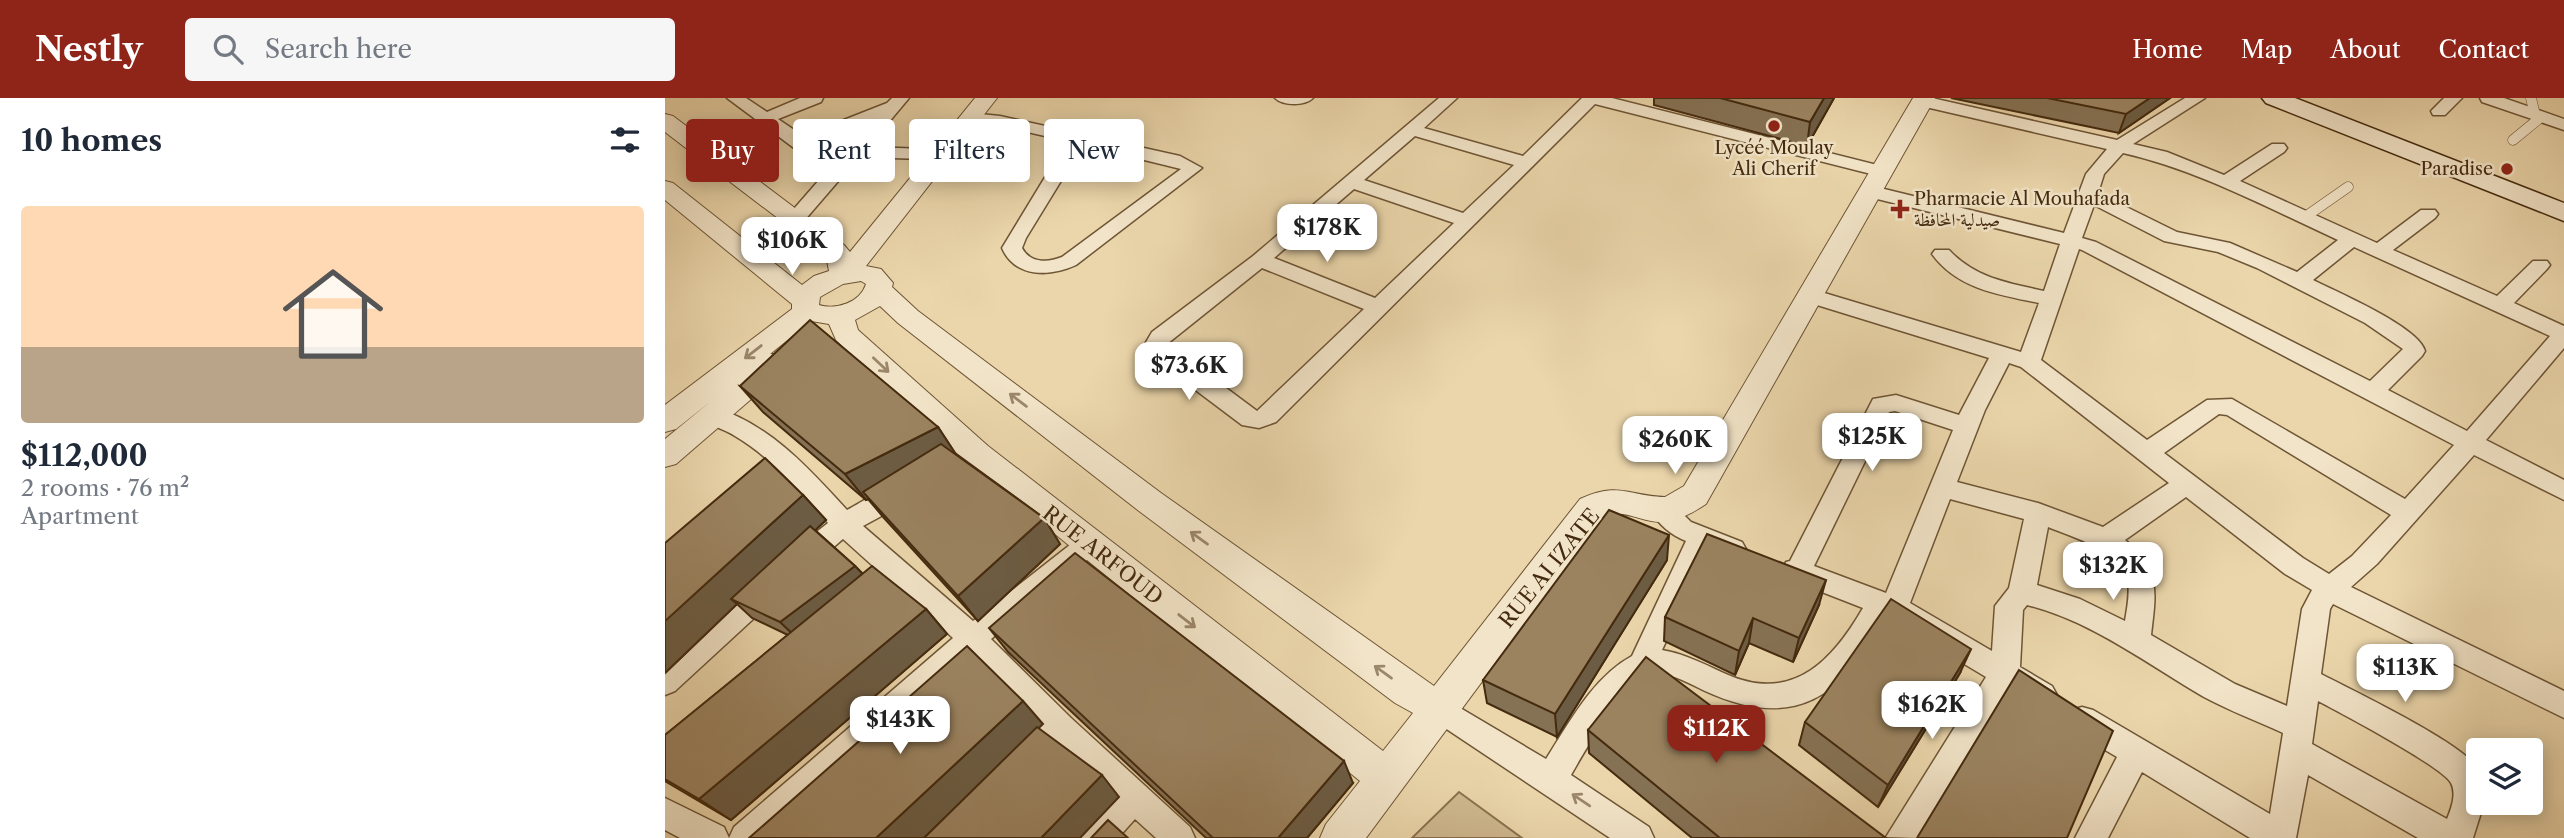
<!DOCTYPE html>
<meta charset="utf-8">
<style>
:root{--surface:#fff;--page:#f6f6f7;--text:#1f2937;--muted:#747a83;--accent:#8f2418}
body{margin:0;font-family:"Libre Caslon Text",Amiri,serif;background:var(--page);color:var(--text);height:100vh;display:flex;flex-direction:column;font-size:26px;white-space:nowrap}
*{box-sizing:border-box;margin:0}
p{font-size:23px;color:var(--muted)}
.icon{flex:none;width:38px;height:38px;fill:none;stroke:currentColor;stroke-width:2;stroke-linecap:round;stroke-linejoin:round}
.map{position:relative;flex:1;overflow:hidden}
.sheet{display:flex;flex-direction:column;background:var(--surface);width:665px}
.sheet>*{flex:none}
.top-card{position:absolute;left:21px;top:21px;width:665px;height:63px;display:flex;gap:14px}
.tools{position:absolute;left:1801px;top:640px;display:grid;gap:14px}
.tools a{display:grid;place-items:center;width:77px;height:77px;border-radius:7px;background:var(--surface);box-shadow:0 4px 18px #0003;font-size:35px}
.price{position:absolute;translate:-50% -60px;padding:0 16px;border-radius:14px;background:#fff;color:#222;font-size:23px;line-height:46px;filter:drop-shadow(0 2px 4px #0008)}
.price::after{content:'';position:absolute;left:50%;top:42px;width:21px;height:16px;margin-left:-10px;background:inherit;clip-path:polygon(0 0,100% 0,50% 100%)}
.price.current{background:var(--accent);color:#fff}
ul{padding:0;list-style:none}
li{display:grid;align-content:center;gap:14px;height:371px;padding:0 21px}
li span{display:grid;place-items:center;height:217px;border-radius:7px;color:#555}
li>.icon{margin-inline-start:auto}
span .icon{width:126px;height:126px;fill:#fffc;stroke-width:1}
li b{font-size:30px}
h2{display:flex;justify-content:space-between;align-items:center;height:84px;padding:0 21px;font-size:30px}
.pill{padding:0 24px;border-radius:7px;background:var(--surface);box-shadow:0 4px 18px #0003;font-size:24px;line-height:63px}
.pill.current{background:var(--accent);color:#fff}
header{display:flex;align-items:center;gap:42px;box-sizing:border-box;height:98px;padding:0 35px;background:var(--accent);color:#fff}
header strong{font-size:33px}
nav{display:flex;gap:38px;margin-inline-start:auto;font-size:24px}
.search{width:490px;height:63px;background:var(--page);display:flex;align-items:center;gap:18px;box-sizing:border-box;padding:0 24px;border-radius:7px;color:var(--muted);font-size:26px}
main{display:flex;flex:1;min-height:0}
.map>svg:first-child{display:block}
</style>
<header>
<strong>Nestly</strong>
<div class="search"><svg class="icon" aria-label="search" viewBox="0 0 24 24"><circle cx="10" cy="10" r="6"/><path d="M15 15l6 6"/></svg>Search here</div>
<nav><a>Home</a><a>Map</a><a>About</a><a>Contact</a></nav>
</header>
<main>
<section class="sheet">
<h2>10 homes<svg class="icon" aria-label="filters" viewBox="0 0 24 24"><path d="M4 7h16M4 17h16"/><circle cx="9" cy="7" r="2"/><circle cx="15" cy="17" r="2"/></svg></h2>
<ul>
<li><span style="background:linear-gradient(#ffd9b3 65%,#b9a48a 0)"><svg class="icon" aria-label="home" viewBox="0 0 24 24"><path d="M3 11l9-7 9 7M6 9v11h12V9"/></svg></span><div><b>$112,000</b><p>2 rooms · 76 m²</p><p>Apartment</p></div></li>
</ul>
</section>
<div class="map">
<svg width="1899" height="740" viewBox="0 0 1899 740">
<rect width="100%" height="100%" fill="#ebd6ab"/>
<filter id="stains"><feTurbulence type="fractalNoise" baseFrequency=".00286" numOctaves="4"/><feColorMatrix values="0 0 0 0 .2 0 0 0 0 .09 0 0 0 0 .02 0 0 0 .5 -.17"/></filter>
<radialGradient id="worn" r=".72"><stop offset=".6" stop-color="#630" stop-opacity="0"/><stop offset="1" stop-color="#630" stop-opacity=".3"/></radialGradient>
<path fill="#cfb990" stroke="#8a724f" stroke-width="2" d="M794,694L857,740H747Z"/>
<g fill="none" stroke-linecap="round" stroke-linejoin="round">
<g stroke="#6e5535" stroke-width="11">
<path id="service" d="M1866,0L1870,17
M1848,42L1876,19
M1640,119L1683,89"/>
</g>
<g stroke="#6e5535" stroke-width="3">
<path id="minor" d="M62,0H81L102,14L135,0H158L156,4L113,21L138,38L222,5L227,0H244L203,49L292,52L301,57L292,62L194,59L138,124L131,126L121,120L175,58L147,57L129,50ZM207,22L184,48L150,46Z
M610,0H648C640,8 618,8 610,0Z
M774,0H792L759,30L858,58L917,0H947L1224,70L1227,74L1218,79L930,6L611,324L594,330L577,327L484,257L480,246L487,234L588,158ZM750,38L849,67L798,115L699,82ZM689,91L789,125L710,200L609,160ZM597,170L699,211L592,313L502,246Z
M1252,0H1267L1452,42L1520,0H1540L1468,46L1502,54L1559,77L1607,46H1619L1622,50L1619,54L1575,83L1712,145L1756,112H1770L1773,116L1770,120L1728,152L1832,198L1868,163H1882L1885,167L1882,171L1849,205L1899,228V250L1821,342L1899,382V402L1809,357L1712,466L1686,489L1899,593V620L1668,506L1665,511L1656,576C1685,591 1797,645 1810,668C1816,677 1813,694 1813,705H1819L1808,740H1753L1643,677L1631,740H1585L1477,674L1443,740H1410L1452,659L1406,632L1402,622L1406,612L1417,609L1428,612L1605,716L1618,635C1592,623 1565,613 1539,599C1482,566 1427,523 1362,507L1358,512L1355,569L1387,588L1392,597L1387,606L1377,610L1344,593L1255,740L1221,739L1321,579L1221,519C1178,599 1129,634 1040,593C1025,586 1003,572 985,577C960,583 919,654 906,677L984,729L989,740H945L765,620L760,611L765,602L775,598L881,661C904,625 928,579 967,558L1021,443C1006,437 994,427 986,413L990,406L999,403L1008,406L1026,424L1077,444L1081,451L1077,458L1068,461L1043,452L997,552C1022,556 1044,569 1068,579C1131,603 1169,560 1198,510L1121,480L1117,472L1121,464L1125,463L1208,301L1231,297L1294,317L1324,260L1139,203L1136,198L1139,193L1146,191L1356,254L1374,205C1335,197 1292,191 1267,156L1270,152H1284C1310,180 1343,185 1379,193L1395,146L1200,98L1198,94L1207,88L1399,135L1421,76L1442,51L1252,7L1250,3ZM1458,55C1533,72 1603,110 1673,142L1632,174L1565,145L1512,134L1433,95L1439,76ZM1429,107L1499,143L1553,154L1592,170L1700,225L1738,251L1705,283L1431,144L1417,140ZM1689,149L1885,238L1802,333L1723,292L1757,258L1760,253C1754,229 1672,194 1648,182ZM1414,151L1417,152L1789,347L1740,401L1567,301L1542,302L1482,342L1376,262ZM1344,265L1356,269L1504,385L1438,429L1373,405L1292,384L1320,312ZM1230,313L1288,332L1221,495L1149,468L1224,314ZM1554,316L1562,317L1726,417L1687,458L1664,476L1638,460L1499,355ZM1521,399L1620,476L1647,492L1637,511L1622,608L1570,586L1486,537C1491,495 1496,472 1460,442ZM1285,401L1359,421L1344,490L1330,508L1327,553L1245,505ZM1383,429C1408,439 1456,453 1463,484C1465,497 1462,510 1460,523L1415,501L1372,487ZM1653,603C1674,614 1778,669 1786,685C1792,696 1786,711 1782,721L1647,646Z
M1779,0H1797L1780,17H1768L1766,13Z
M1815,0H1839L1899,21V32L1817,4Z
M305,15L335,18L515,58L537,70L411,167C385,179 350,180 337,150L402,43L335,28L299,24L296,20L299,16ZM418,47L516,71L397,159C382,165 365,165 357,150L361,140Z
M50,310C105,326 145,372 182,412C200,403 228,381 248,387L252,394L248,401L198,428L308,523L415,439L424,436L433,439L437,446L433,453L326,541L406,620L525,729L530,740H491L470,721L453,740H415L420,729L448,699L384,640L306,558L104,740H15L0,732V700L59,729L64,740L69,729L288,540L178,441C163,453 146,475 126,468L122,461L126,454L163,425C135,393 107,360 70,338C60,331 45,329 38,318L42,312Z
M103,479L113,482L117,490L113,498L10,593L0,597V566L93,482Z"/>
</g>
<g stroke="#6e5535" stroke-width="2">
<path id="tertiary" d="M310,0H332L201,168L216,171L228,185L227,189L253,213L496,395L769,588L915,401C954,383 963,398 1000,399L1019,388L1248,0H1270L1041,406C1029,414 1015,422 1000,424C978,426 959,409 939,419L701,740H655L661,726L695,683L301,364L171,242L164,226L146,223L105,256L121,257L125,264L121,271L11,366L0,369V341L45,304L11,331L0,334V307L127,211V206L0,102V83L8,85L137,187L149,178L164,173L161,157L0,34V16L8,18L179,147L185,154ZM196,183L201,186C195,205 171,212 154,207L155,199L178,186ZM215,208L233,225L474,413L730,605L748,615L718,653L323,348L193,232L190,222Z"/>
</g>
<g stroke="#442a0e" stroke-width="3">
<path id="secondary" d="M1597,0H1630L1899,105V123L1601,5Z"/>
</g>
<use href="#service" stroke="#f2e4c8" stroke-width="10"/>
<use href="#minor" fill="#f2e4c8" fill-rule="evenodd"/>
<use href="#tertiary" fill="#f2e4c8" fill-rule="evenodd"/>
<use href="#secondary" fill="#f2e4c8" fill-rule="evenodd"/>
</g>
<path fill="#857153" stroke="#442a0e" stroke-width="2" d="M989,0H1169L1142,48L989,7Z
M1286,0H1505L1454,35Z
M75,288L273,329L290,355L379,420L395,446L313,523L219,420L203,401L201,402L98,314Z
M138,397L161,422L150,432L190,468L198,476L261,511L282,536L66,722L0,683V637L123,537L87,520L72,506L0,575Z
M1002,462L892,639L822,605L818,582Z
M1154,507L1128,564L1084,545L1070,577L999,543L1000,519Z
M324,530L688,685L642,740H541L343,554Z
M1295,575L1213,709L1134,647L1140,624Z
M923,632L1221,740H1027L924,655Z"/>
<path fill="#6c5c43" stroke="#442a0e" stroke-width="2" d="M1159,0H1169L1142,48L1145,24Z
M1485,0H1505L1454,35L1461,16Z
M273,329L290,355L201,402L180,376Z
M138,397L161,422L74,505L66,501L72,506L0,575V523Z
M379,420L395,446L313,523L293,498Z
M1004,437L1002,462L892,639L890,616Z
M190,468L208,487L135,543L115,524Z
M1161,482L1154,507L1128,564L1134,540Z
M261,511L282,536L66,722L34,701Z
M1088,520L1084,545L1070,577L1074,553Z
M1306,551L1295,575L1213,709L1223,687Z
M358,603L378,626L259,740H211Z
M679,663L688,685L642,740H613Z
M437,677L454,699L415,740H376Z"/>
<path fill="#9b8360" stroke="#442a0e" stroke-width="2" d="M1055,0H1159L1145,24Z
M1382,0H1485L1461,16Z
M145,222L273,329L180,376L75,288Z
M276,346L379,420L293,498L198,394Z
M100,360L138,397L0,523V445Z
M944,412L1004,437L890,616L818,582Z
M145,428L190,468L115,524L66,501Z
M1042,436L1161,482L1134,540L1088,520L1074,553L1000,519Z
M410,455L679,663L613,740H548L324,530Z
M207,468L261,511L34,701L0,681V637Z
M1226,501L1306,551L1223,687L1140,624Z
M302,548L358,603L211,740H84Z
M981,559L1221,740H1055L923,632Z
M1354,572L1448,633L1402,740H1252Z
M372,629L437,677L376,740H259Z
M443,722L463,740H426Z"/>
<defs><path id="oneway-shaft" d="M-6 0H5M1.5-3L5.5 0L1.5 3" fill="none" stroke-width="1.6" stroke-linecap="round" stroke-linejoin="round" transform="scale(1.75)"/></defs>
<g stroke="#9b876b">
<use href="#oneway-shaft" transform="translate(88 254) rotate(142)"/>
<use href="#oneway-shaft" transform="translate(216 267) rotate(43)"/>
<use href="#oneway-shaft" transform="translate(353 302) rotate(-143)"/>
<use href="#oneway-shaft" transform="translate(534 440) rotate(-144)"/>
<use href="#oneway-shaft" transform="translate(522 523) rotate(38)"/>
<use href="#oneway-shaft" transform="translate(718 574) rotate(-144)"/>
<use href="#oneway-shaft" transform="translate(916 702) rotate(-146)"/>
</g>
<g fill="#8f2418" stroke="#f2e4c8" stroke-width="2.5">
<circle cx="1109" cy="28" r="7"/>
<circle cx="1842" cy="71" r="7"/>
<path d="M1231.5 100.5h7v7h7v7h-7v7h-7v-7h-7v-7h7z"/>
</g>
<g text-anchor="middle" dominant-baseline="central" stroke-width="5" stroke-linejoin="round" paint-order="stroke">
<g font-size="18" fill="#442a0e" stroke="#f2e4c8">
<text x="1109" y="50">Lycéé Moulay<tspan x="1109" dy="21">Ali Cherif</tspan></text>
<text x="1828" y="71" text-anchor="end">Paradise</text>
<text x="1249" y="101" text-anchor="start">Pharmacie Al Mouhafada<tspan x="1249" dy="21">صيدلية المحافظة</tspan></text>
</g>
<g font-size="21" fill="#442a0e" stroke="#f2e4c8">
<text transform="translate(438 457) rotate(38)">RUE ARFOUD</text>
<text transform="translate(884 470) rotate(-51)">RUE AI IZATE</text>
</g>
</g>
<rect width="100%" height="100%" filter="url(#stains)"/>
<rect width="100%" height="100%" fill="url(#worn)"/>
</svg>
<div class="tools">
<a><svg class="icon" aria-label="layers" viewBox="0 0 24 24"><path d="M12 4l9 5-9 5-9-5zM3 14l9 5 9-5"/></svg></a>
</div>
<b class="price" style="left:662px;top:166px">$178K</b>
<b class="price" style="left:127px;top:179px">$106K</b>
<b class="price" style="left:524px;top:304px">$73.6K</b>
<b class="price" style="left:1207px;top:375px">$125K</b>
<b class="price" style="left:1010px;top:378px">$260K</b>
<b class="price" style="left:1448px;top:504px">$132K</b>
<b class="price" style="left:1740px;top:606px">$113K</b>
<b class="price" style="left:1267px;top:643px">$162K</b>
<b class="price" style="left:235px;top:658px">$143K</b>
<b class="price current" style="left:1051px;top:667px">$112K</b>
<div class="top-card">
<a class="pill current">Buy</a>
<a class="pill">Rent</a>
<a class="pill">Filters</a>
<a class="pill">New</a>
</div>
</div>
</main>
